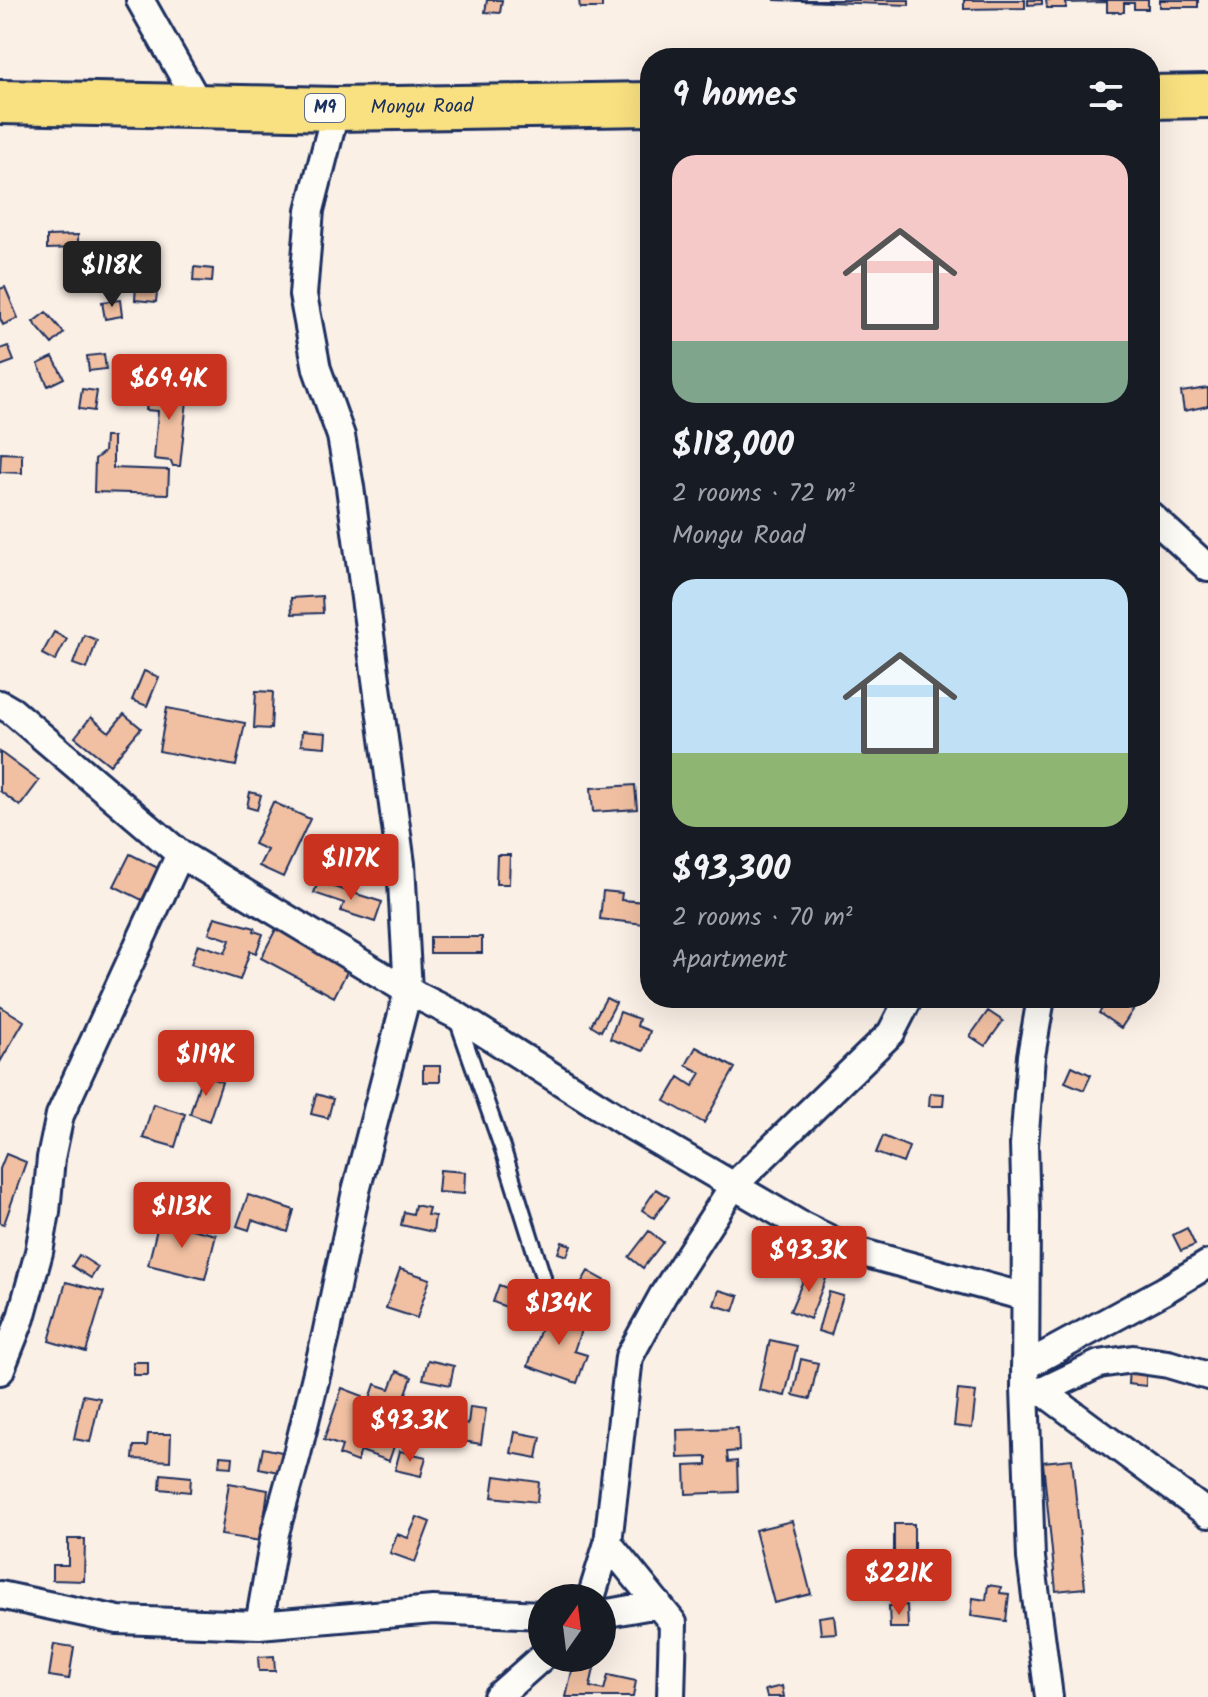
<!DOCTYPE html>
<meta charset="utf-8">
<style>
:root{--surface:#171b24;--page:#20242c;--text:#f1f3f6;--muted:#9ea1a6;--accent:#c8321e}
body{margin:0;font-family:Kalam,sans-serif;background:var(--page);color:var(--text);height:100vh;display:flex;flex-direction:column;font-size:30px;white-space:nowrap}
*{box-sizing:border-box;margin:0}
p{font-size:26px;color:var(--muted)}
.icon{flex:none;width:44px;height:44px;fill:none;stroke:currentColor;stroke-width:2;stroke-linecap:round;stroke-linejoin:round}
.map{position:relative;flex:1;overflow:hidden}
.details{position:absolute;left:640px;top:48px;width:520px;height:960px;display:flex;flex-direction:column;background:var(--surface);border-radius:32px;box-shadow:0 8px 32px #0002}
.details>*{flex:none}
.needle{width:52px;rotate:14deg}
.fabs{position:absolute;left:528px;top:1584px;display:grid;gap:16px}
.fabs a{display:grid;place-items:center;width:88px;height:88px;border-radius:50%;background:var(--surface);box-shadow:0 8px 32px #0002;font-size:40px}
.price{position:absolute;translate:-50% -68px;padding:0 18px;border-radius:8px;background:var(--accent);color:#fff;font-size:26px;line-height:52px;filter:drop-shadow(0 2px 4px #0008)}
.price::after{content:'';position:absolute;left:50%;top:48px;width:24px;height:18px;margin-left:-12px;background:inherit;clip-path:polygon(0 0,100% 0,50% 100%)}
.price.active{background:#222;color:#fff}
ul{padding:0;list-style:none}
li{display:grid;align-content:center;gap:16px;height:424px;padding:0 32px}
li span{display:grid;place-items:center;height:248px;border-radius:24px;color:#555}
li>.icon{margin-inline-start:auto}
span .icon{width:144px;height:144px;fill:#fffc;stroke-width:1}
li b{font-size:34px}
h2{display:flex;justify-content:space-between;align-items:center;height:96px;padding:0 32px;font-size:34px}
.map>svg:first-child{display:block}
</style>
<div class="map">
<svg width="1208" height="1697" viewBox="0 0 1208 1697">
<rect width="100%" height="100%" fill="#fbf0e6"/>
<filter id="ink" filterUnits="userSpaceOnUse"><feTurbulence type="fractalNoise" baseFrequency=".0125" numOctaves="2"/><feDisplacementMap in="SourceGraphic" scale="16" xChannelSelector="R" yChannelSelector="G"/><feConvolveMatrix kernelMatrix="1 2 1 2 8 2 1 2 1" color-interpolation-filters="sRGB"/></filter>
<g filter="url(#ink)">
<path fill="#f1c0a2" stroke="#1b2f5e" stroke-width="2" d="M487,0H502L500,13L485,12Z
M579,0H602V8H580Z
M774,0H909V5Z
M964,0H1025V8L964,9Z
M1028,0H1042V4L1028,5Z
M1046,0H1148V9H1134V3H1124V12H1107V2L1066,3V8H1047Z
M1160,0H1198V7H1160Z
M78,235V248L47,249V236Z
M138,259L160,261L156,302L135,300Z
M194,267L213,269L212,282L193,281Z
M5,287L18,318L3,325L0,318V289Z
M120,300L122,316L105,319L102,302Z
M46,312L64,333L52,344L33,322Z
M8,346L14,361L0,366V349Z
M104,354L106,369L89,371L87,356Z
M53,357L64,378L48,386L38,364Z
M149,387L188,391L180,466H173L171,461L154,459L158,411L146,410Z
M1208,388V406L1184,411L1181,392Z
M82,389L97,391L94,411L79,409Z
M105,437H113V468L169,470L168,494L94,492L95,459L104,452Z
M1,453L22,454V473L0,472Z
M322,596L323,613L292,614L291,598Z
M54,632L67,639L55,661L42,654Z
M84,635L97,640L87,669L73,664Z
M144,671L159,677L147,706L132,700Z
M256,691L273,692L271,729L254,728Z
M167,708L245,723L236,766L159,751Z
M124,714L141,728L110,765L75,737L91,717L109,732Z
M302,731L326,733L325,747L301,745Z
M0,752L39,781L20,806L0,791Z
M635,785L637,809L593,812L591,788Z
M250,792L261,795L257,810L247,807Z
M273,802L310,819L283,877L259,866L267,850L254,844Z
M130,854L158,868L142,900L114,886Z
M497,855H510L509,884H496Z
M318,882L382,902L375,922L341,911L344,903L314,893Z
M603,891L622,893L621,900L646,902L644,924L600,919Z
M215,917L255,928L254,931L263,934L256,953L250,951L240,980L191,964L198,944L225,953L230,940L209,933Z
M277,927L350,966L334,997L261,958Z
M430,937H482V953H430Z
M606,998L616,1003L601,1031L591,1025Z
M733,998H758L756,1005Z
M1104,998H1141L1121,1028L1099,1013L1108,1001Z
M0,1006L24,1021L0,1062Z
M988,1011L1003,1021L985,1046L970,1036Z
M620,1012L639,1019L637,1026L650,1031L643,1051L610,1039Z
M696,1047L735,1068L704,1123L665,1101L679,1077L693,1086L701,1073L686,1065Z
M423,1066H440V1082H423Z
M1072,1066L1091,1075L1084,1090L1065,1082Z
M202,1075L222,1082L209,1121L190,1114Z
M930,1093L944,1094L943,1106H929Z
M316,1094L333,1099L328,1118L311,1114Z
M153,1104L185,1114L175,1147L143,1138Z
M883,1136L909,1147L903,1163L876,1153Z
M6,1154L26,1162L4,1224L0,1223V1169Z
M440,1170L465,1172L464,1194L438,1192Z
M656,1189L669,1197L654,1218L642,1210Z
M248,1195L294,1210L288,1232L252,1220L249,1230L237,1226Z
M415,1205L429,1208L427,1215L435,1216L433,1232L401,1225L404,1212L413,1214Z
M159,1221L216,1235L205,1279L148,1265Z
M1187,1228L1195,1245L1181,1251L1173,1235Z
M649,1231L663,1242L643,1268L629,1257Z
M562,1242L571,1245L567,1256L558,1253Z
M79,1255L98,1267L91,1278L72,1266Z
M400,1269L430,1279L417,1318L386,1308Z
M808,1269L827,1276L810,1319L790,1311Z
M588,1271L611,1284L603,1298L580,1285Z
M66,1282L104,1292L86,1352L49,1341Z
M499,1285L528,1296L522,1313L493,1302Z
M719,1290L739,1296L734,1311L714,1305Z
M829,1292L843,1296L831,1335L818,1331Z
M548,1308L584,1321L574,1351L587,1355L577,1383L528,1366Z
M770,1340L797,1346L785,1396L759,1390Z
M801,1359L818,1363L810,1399L793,1395Z
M428,1360L454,1366L450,1385L423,1379Z
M133,1362H148V1375H133Z
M1129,1367L1146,1368V1386L1128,1384Z
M397,1371L412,1377L400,1410L370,1399L375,1384L390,1389Z
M342,1388L363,1396L358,1408L402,1423L389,1461L361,1451L357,1462L339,1455L342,1446L324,1440Z
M958,1390L976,1392L972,1428L954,1426Z
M83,1395L100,1398L90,1442L74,1439Z
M470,1407L486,1409L481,1444L450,1439L452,1422L468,1424Z
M738,1428L739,1451L727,1452L728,1462L737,1461L738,1492L686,1494L685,1466L707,1465V1457L678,1458L677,1430Z
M515,1432L541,1437L537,1458L511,1453Z
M148,1434H171L170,1461L133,1459L134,1446H147Z
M263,1448L282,1452L278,1472L259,1468Z
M400,1451L426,1457L421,1476L395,1470Z
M220,1456L233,1457L232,1467L219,1466Z
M1072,1459L1085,1588L1056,1591L1043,1462Z
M161,1474L191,1477L190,1492L160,1489Z
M495,1476L539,1482L537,1502L492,1497Z
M229,1483L268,1490L261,1541L221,1535Z
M417,1517L430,1522L415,1562L390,1553L397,1534L408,1538Z
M792,1521L811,1594L774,1603L755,1530Z
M894,1524H914V1562H894Z
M68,1539H85L84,1581L52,1580V1565H68Z
M988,1585L1001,1587L1000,1593L1009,1594L1006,1621L971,1616L973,1598L986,1600Z
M907,1605L908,1628H890L889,1606Z
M834,1615L836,1633L821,1634L819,1617Z
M54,1644L74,1647L69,1679L49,1676Z
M274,1656L275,1671H259L258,1657Z
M575,1658L596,1659L590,1687L604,1690L608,1675L636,1681L633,1697H566Z
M782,1686L784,1697H767L765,1690Z"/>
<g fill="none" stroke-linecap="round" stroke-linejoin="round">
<g stroke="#1b2f5e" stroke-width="20">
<path id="service" d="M457,1019L504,1153L543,1277"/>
</g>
<g stroke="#1b2f5e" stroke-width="32">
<path id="minor" d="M140,0L200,106
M1150,515L1208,568
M0,704L12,711L180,854L408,991L456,1015L623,1121L799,1224L852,1250L1025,1297
M1041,998L1031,1056L1024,1145L1026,1216L1025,1388L1031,1558L1049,1697
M1025,1366L1165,1290L1208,1264
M0,1371L21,1318L39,1252L46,1212L51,1158L60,1115L180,854
M1029,1389L1042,1391L1099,1364L1133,1359L1168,1364L1208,1376
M1042,1391L1208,1514
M608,1543L673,1623L671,1697
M0,1595L118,1620L259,1625L433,1610L542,1615
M591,1598L608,1543L629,1357L663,1295L734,1185L891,1033L909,998
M602,1614L658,1604
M259,1625L275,1533L297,1454L326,1335L356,1191L408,991L401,864L350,487L341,436L317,369L303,295L310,210L336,109
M497,1697L542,1657"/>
</g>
<g stroke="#1b2f5e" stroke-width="48">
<g id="primary">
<path d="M1150,97L1208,96"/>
<path id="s1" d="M0,102L336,109L650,104"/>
</g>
</g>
<use href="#service" stroke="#fdfcf7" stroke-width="14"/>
<use href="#minor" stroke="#fdfcf7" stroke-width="26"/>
<use href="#primary" stroke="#f9e181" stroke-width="42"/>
</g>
</g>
<g text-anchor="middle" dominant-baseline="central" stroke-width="8" stroke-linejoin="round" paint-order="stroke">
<rect fill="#fdfcf7" stroke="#5f6c8c" stroke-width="2" x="305" y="94" width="40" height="28" rx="6"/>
<g font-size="18" font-weight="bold" fill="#1b2f5e">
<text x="325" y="108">M9</text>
</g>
<g font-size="20" fill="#1b2f5e" stroke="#fdfcf7">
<text stroke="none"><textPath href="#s1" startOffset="422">Mongu Road</textPath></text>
</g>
</g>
</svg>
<div class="fabs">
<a><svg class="needle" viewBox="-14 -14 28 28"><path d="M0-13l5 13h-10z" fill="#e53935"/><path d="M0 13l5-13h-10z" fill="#9ea1a6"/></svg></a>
</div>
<b class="price active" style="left:112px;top:309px">$118K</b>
<b class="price" style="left:169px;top:422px">$69.4K</b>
<b class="price" style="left:351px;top:902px">$117K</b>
<b class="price" style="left:206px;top:1098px">$119K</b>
<b class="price" style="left:182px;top:1250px">$113K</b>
<b class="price" style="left:809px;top:1294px">$93.3K</b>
<b class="price" style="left:559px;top:1347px">$134K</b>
<b class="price" style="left:410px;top:1464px">$93.3K</b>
<b class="price" style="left:899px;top:1617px">$221K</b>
<section class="details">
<h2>9 homes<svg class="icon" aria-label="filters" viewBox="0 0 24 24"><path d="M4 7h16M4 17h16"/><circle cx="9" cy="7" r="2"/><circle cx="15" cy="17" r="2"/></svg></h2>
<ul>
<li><span style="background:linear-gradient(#f6c9c9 75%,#7fa58c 0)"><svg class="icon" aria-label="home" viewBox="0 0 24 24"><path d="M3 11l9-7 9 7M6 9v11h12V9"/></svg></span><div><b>$118,000</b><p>2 rooms · 72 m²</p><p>Mongu Road</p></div></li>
<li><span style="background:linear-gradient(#bfe0f5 70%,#8fb573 0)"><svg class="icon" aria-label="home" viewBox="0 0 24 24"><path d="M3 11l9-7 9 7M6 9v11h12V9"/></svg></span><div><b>$93,300</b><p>2 rooms · 70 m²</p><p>Apartment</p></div></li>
</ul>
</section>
</div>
